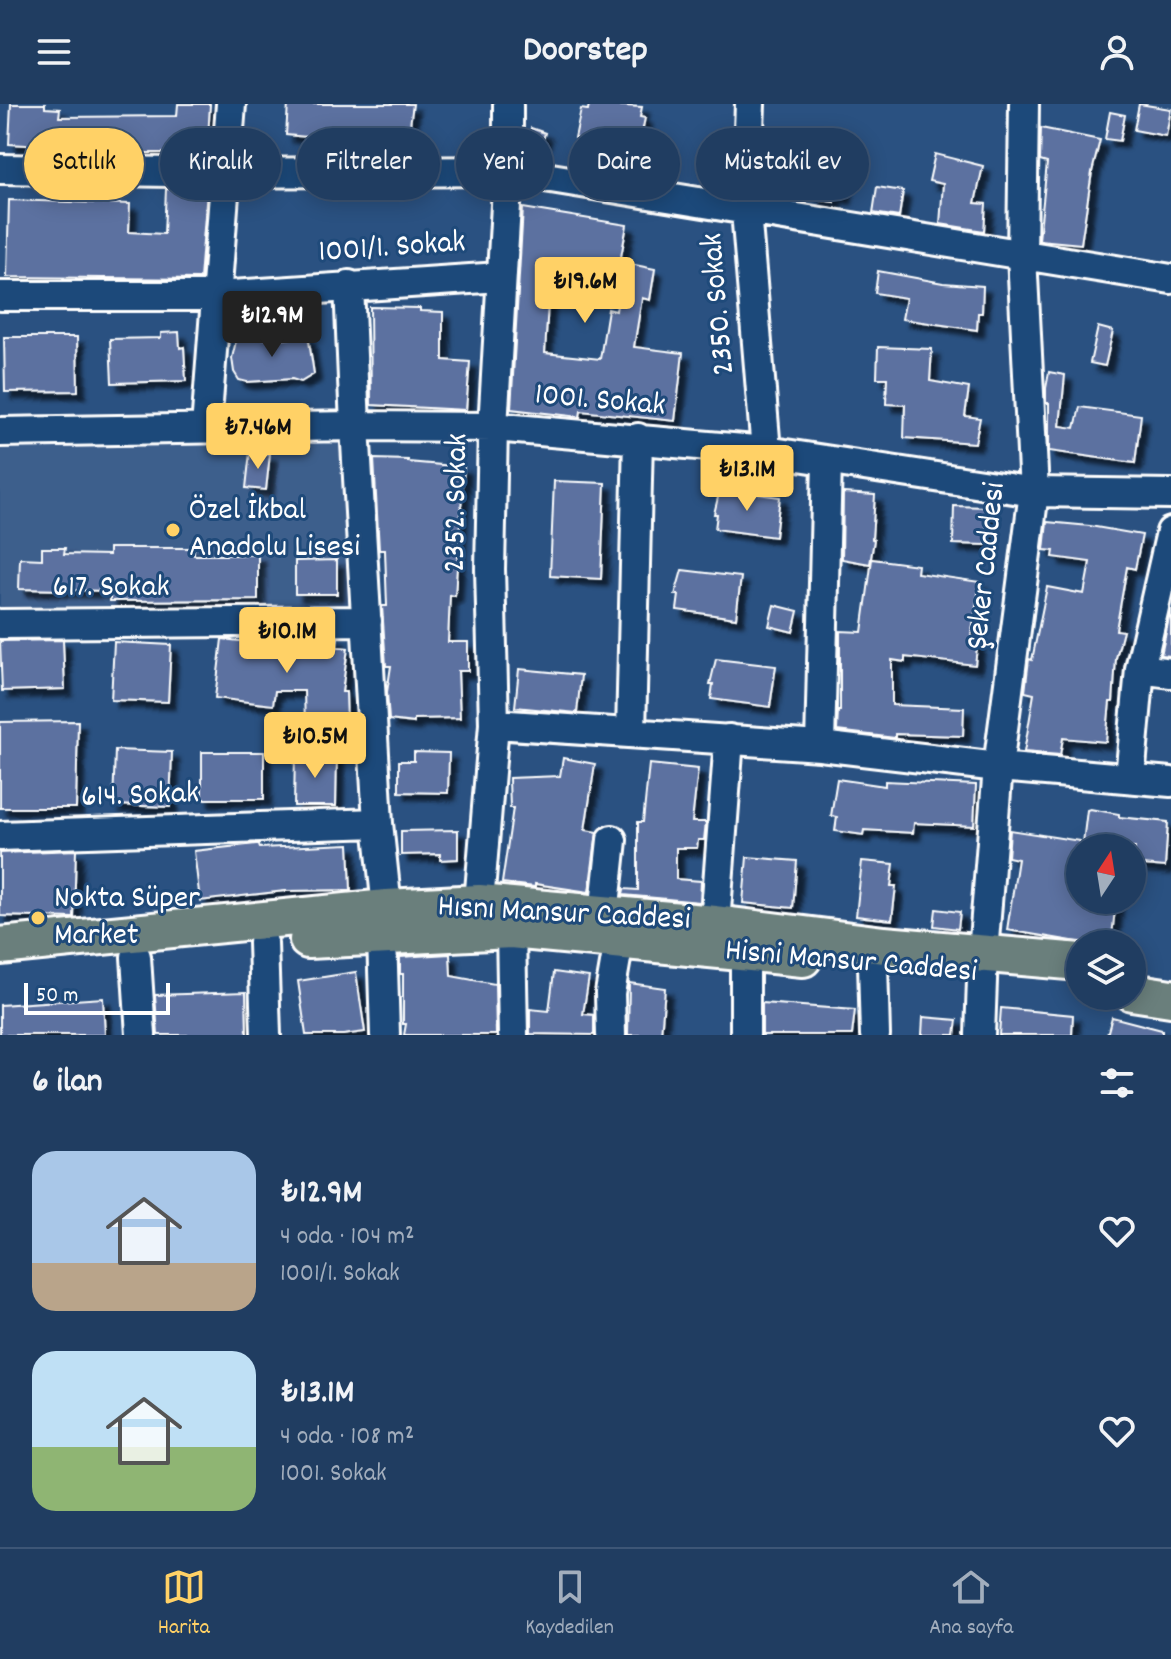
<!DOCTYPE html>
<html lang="tr">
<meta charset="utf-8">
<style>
:root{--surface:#203d61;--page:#2d486a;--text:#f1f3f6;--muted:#a2aebd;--line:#3d5676;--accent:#ffd166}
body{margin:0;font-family:Dekko,sans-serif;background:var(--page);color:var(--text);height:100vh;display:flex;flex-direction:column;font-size:30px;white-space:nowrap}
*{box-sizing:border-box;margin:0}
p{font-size:26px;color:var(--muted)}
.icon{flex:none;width:44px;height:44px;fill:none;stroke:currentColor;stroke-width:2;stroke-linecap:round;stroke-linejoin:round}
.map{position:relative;height:931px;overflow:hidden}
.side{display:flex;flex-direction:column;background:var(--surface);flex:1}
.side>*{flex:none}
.guide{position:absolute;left:24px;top:24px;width:1124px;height:72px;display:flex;gap:16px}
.needle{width:52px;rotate:12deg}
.tools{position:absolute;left:1066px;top:730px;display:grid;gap:16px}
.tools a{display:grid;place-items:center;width:80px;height:80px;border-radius:50%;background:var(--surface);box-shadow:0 4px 20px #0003,0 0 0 2px var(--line);font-size:40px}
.scale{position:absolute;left:24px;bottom:20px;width:146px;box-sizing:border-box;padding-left:8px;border:4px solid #fff;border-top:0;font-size:22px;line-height:28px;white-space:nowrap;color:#fff;-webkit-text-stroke:6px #1f4a7a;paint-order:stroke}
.price{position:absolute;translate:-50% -68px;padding:0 18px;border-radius:8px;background:var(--accent);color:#111;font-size:26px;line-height:52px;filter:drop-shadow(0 2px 4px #0008)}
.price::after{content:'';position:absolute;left:50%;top:48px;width:24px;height:18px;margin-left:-12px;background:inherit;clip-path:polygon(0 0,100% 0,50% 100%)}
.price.active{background:#222;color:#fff}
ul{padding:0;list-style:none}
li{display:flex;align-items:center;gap:24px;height:200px;padding:0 32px}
li span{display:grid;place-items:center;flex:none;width:224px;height:160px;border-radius:24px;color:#555}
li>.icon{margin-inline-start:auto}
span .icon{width:96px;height:96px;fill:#fffc;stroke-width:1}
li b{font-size:34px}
h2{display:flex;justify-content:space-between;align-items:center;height:96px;padding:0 32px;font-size:34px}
.pill{padding:0 28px;border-radius:36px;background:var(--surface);box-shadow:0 4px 20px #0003,0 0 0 2px var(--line);font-size:28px;line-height:72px}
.pill.active{background:var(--accent);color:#111}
header{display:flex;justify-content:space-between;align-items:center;height:104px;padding:0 32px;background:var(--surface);font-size:36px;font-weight:700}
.tabs{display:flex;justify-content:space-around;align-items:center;height:112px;border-top:2px solid var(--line);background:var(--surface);font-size:22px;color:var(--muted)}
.tabs a{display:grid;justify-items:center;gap:4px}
.tabs .active{color:var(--accent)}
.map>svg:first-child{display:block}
</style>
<header><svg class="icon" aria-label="menu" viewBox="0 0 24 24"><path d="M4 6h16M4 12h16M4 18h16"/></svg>Doorstep<svg class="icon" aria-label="person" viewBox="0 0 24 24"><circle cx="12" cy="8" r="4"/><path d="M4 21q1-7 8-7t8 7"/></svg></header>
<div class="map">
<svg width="1171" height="931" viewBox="0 0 1171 931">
<defs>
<filter id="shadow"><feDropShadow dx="7" dy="7" stdDeviation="2" flood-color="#0009"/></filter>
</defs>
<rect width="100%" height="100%" fill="#2a5181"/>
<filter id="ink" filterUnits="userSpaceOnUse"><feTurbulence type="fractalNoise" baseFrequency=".0125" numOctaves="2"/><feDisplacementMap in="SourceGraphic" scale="16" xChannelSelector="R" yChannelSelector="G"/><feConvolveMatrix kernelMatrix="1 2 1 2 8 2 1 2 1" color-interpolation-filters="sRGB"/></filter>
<g filter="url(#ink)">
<path fill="#3d5e8c" d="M342,339L351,507L0,510V344Z"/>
<path fill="#5b71a0" stroke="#fff" stroke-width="2" fill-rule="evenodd" filter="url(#shadow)" d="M11,0H45V4L60,5L59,13L177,12L178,0H210L207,52L178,51V49H78V44L9,40Z
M288,0H413L409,28L366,21V32L319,31L318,34L286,31Z
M589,0L642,3L640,13L645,14L638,47L575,34L581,5L588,6Z
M1139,0L1171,5L1166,32L1134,26Z
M1110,8L1125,11L1120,37L1105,35Z
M531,24L545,29L541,43L526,39Z
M1041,24L1100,36L1092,68L1081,140L1039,136L1047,59L1040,57Z
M786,32L839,40L838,45L851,47L844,93L834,91V98L814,95V89L771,84L777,40H784Z
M935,50L983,62L975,99L986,100L984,127L940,120L943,80L929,77Z
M877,83L903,87L899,113L873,109Z
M166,85L207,86L200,175L7,173L9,96L130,100L129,128L164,130Z
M523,104L627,121L620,158L655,165L650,196L642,194L634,243L683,249L675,317L581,307L580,313L511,305ZM564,166L621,177L616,207L608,205L600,255L545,249L549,182L561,184Z
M878,167L943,179L983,182L982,209H978L977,226L902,215L906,194L875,189Z
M370,203L420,204V207L443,208V256L470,258L466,306L371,301Z
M1098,223L1113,227L1105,262L1090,259Z
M179,228L180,244L184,243L186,277L112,279L110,235L161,234V229Z
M242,232L278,236L306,232L309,237L314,270L301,278L292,275L247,278L239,276L234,268L232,254L236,237Z
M4,233H77L78,287L5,288Z
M878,243L932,245L930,277L969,284L965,312L980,314L975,339L904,334L905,301L886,300L887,274H877Z
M1049,268L1065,271L1060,322L1075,324L1080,303L1141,311L1135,359L1049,347V299H1046V284Z
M250,348L270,350L266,386L246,384Z
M374,355L408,356V358L464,363L455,492L450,491L448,538H468V567H458L460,614L414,615V619L389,616L387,588L391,562H386L382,502H387L385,446H379Z
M554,377L605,379L601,475L550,472Z
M720,385L780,393L775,433L715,425L717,410H714Z
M843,389L875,391L872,435L874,436L870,460L842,455Z
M954,402L987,403L986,441L953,440Z
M1047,418L1090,422L1142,431L1135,465L1127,463L1116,526L1123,527L1116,554L1113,598H1110L1106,638L1063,634L1060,651L1024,648L1034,590L1025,588L1029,555L1032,556L1047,483L1084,490L1090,458L1053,453L1054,447L1044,446Z
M42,444H65L64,450L109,451V444H194V451H258V496L110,497V487L19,485L20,454L42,455Z
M872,455L918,461L917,469L980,478L971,533L978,534L975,561L905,553V558L892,556V601L964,604L963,632L895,630V634L837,627L838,607H840V527L862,528Z
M337,456V490H295V457Z
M682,466L741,473L736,514L677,506L679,491H675Z
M774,501L798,507L793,528L769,522Z
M1171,505V552L1161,551Z
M338,534L337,543L348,544L342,588H346L347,619L305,620L304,587H275L273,601L215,594L222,535L296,543L297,535Z
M63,536L65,585L2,587L0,537Z
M114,538L171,541L168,598L111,596Z
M716,555L776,562L770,603L711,595L713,580H710Z
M519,565L581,571L577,609L515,603Z
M78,617L76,704H0V618Z
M115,646L172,648L170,703L113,701Z
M202,648H264V695H202Z
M414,648L449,649L448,689L399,688V657H414Z
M295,649L337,650L336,702H294Z
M563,654L595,660L585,726L597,728L589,788L535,780V783L502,779L513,704H510L509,674L560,672Z
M649,660L698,665L692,718H706L704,736H698L697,744H676V775L701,777L700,798L623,791L624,785L638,786V718H643Z
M837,675L885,682V677L976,681L974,722L914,719L913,729L864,726L863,731L835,727L837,713L831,712Z
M1090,705L1119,710V713L1168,718L1165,763L1133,760L1135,744H1110L1083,739L1087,706Z
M458,726V755L440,756V750L401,751V727Z
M1010,726L1080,737V796L1116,797L1111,840H1090L1007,826L1018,755L1008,753Z
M256,740H259L260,744L349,740L351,786L285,787L200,797L194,747Z
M76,746L74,814L0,812V749Z
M747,753L797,757L793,804L743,799Z
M862,757L894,760L891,782H896L892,816L856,812Z
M936,805L960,808L958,825L934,822Z
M450,850L451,872L495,880L496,931H404L406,920H403V870H400V853Z
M356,868L365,928L343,931H306L298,877Z
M554,868L589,873L583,910L594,911V931L530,930V905L549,907Z
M629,879L665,884L661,931H628Z
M246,888L247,931H158L155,891Z
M103,894L105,931H0V901Z
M762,899L855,906L852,931H762Z
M1001,904L1073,911L1072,931H999Z
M923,913L957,916L955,931H922Z
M1112,913L1162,926V931H1107Z"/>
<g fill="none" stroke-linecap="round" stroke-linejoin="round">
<g stroke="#fff" stroke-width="34">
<path id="minor" d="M750,0L746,107L766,347
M0,65L227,69L508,67L1171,175
M349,181L355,322L378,719L387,804
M0,192H216L500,173
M206,324L231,0
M0,328L355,322L493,323L766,347L1034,388L1171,390
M0,520L367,517
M1140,565L1171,569
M494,620L820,642L998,663L1171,678
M631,629L638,334
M820,642L827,357
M1130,674L1140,565L1171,428
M0,732L378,719
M479,799L494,620L490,465L493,323L508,67V0
M604,811L612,736
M715,820L729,635
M511,826L513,931
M382,831L385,931
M263,839L266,931
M136,853L141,931
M873,860L875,931
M611,931L610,889L619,837
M745,931V850
M980,931L983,849L998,663L1034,388L1022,152L1024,0"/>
</g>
<g stroke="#fff" stroke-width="42">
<path id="major" d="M308,836L511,826L803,854
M0,842L387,804L479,799L715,820L884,841L1080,858
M1132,888L1171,894"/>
</g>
<use href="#minor" stroke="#1f4a7a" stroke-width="28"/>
<use href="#major" stroke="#6b7f7c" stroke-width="36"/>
</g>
</g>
<g fill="#ffd166" stroke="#1f4a7a" stroke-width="3">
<circle cx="173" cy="426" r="8"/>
<circle cx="38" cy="814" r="8"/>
</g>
<g text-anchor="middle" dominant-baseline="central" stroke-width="6" stroke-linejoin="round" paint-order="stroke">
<g font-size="32" fill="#fff" stroke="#1f4a7a">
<text transform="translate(392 145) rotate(-4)">1001/1. Sokak</text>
<text transform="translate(720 200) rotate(-95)">2350. Sokak</text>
<text transform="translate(600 298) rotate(5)">1001. Sokak</text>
<text transform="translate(458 399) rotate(-89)">2352. Sokak</text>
<text transform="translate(988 462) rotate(-84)">Şeker Caddesi</text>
<text x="111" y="485">617. Sokak</text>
<text transform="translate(140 693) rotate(-2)">614. Sokak</text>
<text transform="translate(564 811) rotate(3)">Hısnı Mansur Caddesi</text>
<text transform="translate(851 859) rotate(5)">Hisni Mansur Caddesi</text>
</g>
<g font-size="32" fill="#fff" stroke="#1f4a7a" text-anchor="start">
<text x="189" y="408">Özel İkbal<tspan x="189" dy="37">Anadolu Lisesi</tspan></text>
<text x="54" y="796">Nokta Süper<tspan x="54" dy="37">Market</tspan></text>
</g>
</g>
</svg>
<div class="tools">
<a><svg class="needle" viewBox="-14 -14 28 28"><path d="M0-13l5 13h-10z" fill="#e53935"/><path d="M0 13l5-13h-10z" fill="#a2aebd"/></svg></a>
<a><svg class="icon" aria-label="layers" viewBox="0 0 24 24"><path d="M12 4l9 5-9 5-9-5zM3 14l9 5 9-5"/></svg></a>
</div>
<div class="scale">50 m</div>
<b class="price" style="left:585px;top:221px">₺19.6M</b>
<b class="price active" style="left:272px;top:255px">₺12.9M</b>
<b class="price" style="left:258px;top:367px">₺7.46M</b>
<b class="price" style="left:747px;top:409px">₺13.1M</b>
<b class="price" style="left:287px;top:571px">₺10.1M</b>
<b class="price" style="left:315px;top:676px">₺10.5M</b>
<div class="guide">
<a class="pill active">Satılık</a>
<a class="pill">Kiralık</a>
<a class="pill">Filtreler</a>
<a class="pill">Yeni</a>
<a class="pill">Daire</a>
<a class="pill">Müstakil ev</a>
</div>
</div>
<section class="side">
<h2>6 ilan<svg class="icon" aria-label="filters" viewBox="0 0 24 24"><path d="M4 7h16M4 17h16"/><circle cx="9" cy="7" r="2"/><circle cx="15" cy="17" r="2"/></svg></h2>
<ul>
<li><span style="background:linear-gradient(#a9c7e8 70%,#b9a48a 0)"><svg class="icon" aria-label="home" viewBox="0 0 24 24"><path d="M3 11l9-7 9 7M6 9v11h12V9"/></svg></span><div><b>₺12.9M</b><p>4 oda · 104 m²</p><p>1001/1. Sokak</p></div><svg class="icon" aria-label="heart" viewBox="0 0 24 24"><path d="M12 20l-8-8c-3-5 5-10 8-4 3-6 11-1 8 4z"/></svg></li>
<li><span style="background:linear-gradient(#bfe0f5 60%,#8fb573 0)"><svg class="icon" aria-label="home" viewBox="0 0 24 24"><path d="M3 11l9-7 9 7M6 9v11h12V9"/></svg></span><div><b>₺13.1M</b><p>4 oda · 108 m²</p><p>1001. Sokak</p></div><svg class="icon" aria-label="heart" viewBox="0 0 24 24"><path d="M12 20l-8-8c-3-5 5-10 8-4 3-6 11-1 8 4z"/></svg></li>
</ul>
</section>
<nav class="tabs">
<a class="active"><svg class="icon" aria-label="map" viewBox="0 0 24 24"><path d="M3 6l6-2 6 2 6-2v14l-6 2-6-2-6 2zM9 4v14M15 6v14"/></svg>Harita</a>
<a><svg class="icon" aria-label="saved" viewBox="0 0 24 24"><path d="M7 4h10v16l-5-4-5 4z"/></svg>Kaydedilen</a>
<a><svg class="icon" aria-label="home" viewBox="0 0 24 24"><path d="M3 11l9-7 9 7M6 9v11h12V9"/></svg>Ana sayfa</a>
</nav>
